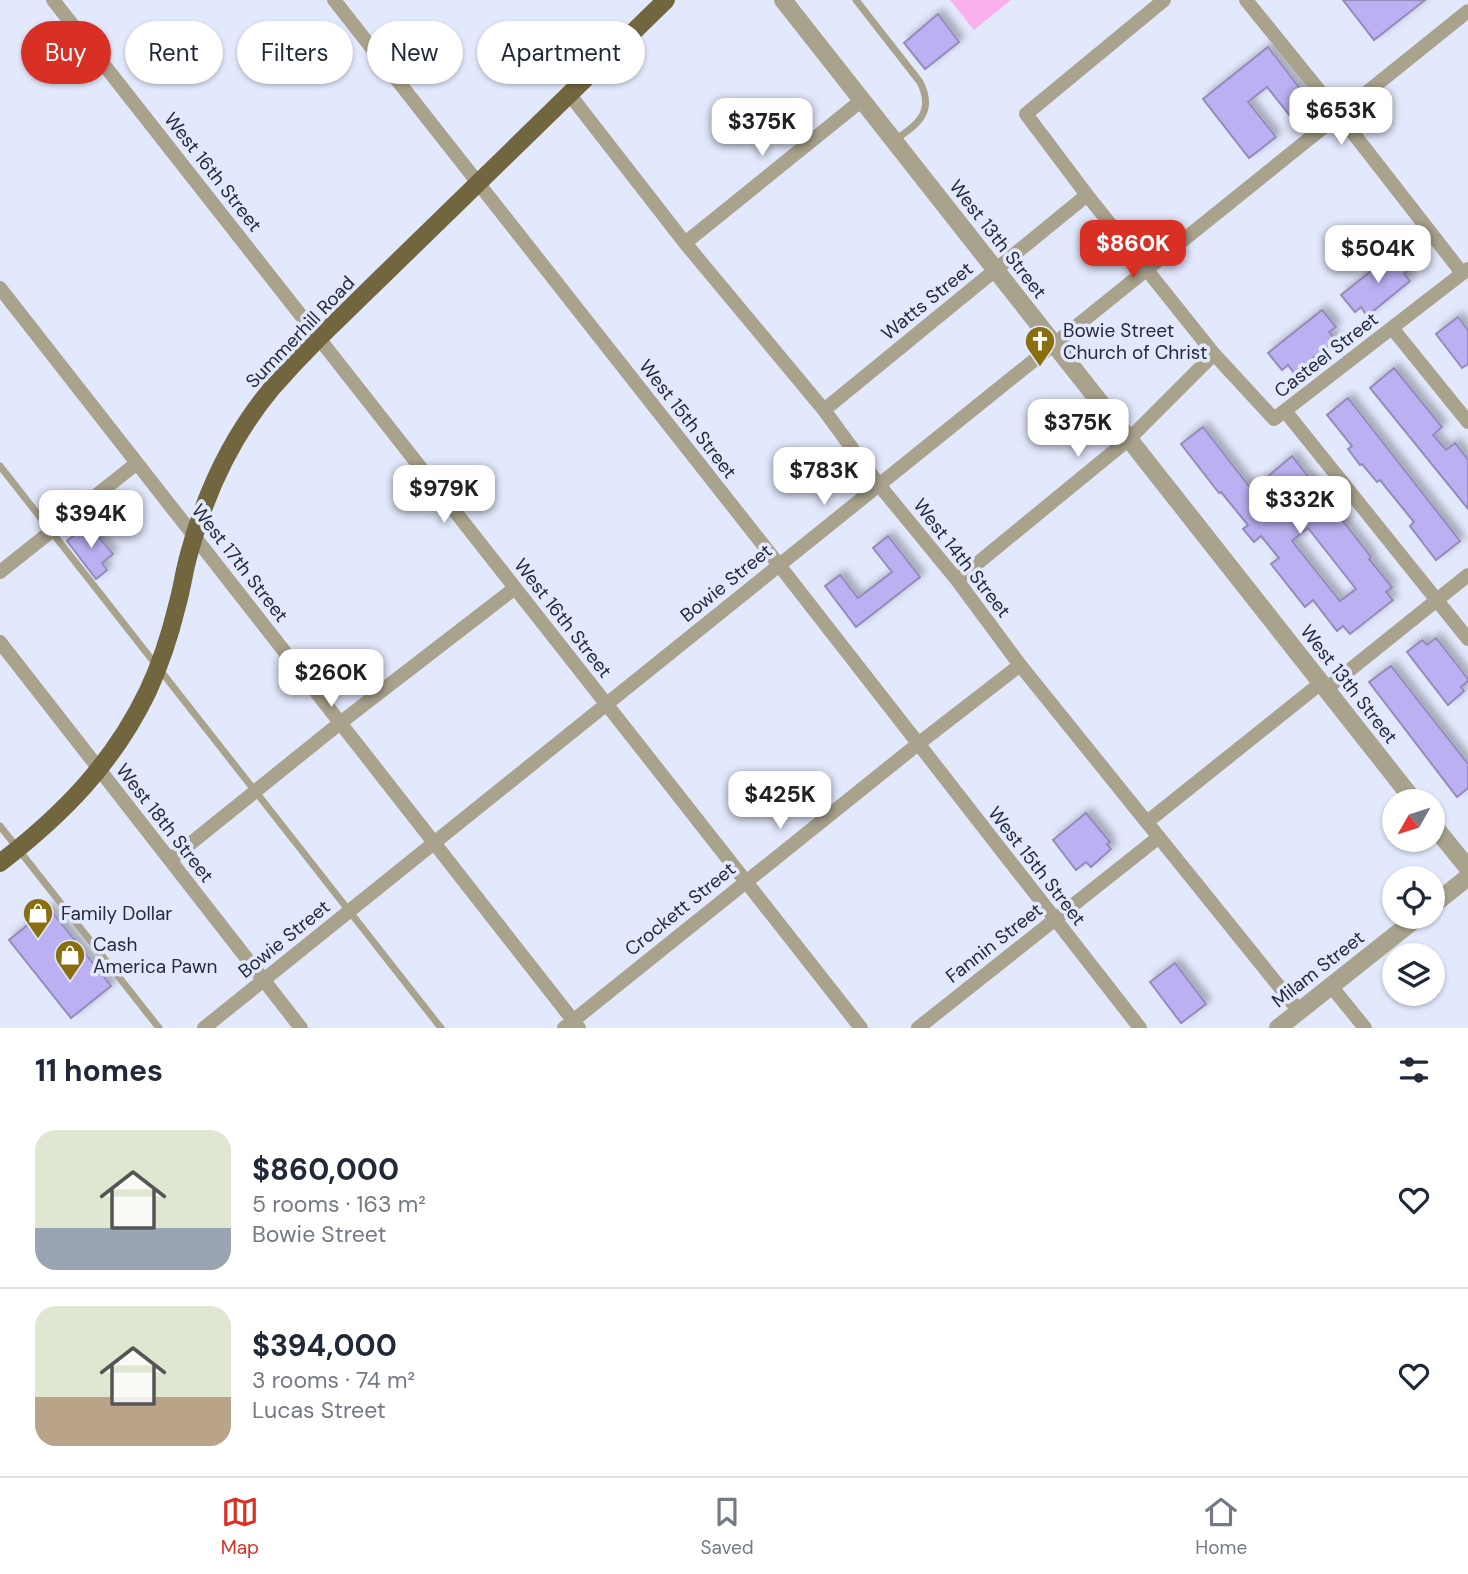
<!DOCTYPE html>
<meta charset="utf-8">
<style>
:root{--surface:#fff;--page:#f6f6f7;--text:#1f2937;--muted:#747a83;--line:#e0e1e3;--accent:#d93025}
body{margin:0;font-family:"DM Sans",sans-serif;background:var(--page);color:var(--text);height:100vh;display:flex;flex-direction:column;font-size:26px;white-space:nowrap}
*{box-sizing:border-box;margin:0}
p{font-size:23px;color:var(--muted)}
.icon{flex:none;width:38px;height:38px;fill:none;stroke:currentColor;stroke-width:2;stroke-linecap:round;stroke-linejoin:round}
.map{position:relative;height:1028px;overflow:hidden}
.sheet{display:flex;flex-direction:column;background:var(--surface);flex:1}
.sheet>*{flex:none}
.banner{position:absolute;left:21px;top:21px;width:700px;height:63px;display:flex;gap:14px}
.needle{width:46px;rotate:231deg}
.tools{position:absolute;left:1382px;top:789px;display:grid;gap:14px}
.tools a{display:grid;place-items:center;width:63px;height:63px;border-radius:50%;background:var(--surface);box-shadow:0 2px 5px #0004;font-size:35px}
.price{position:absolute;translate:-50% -60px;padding:0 16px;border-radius:14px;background:#fff;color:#222;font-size:23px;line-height:46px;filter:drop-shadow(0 2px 4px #0008)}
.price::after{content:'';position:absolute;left:50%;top:42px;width:21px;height:16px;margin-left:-10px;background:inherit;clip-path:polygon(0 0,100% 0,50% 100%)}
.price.selected{background:var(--accent);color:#fff}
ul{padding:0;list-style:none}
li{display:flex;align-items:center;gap:21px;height:175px;padding:0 35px}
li+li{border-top:2px solid var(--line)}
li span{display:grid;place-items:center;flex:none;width:196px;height:140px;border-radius:21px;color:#555}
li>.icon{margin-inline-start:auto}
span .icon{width:84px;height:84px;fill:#fffc;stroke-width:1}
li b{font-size:30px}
h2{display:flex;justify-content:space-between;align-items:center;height:84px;padding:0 35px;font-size:30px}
.pill{padding:0 24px;border-radius:32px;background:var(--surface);box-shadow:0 2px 5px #0004;font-size:24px;line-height:63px}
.pill.selected{background:var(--accent);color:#fff}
.menu{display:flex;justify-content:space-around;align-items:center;height:98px;border-top:2px solid var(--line);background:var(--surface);font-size:19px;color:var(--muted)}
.menu a{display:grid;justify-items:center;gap:4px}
.menu .selected{color:var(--accent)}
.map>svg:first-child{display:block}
</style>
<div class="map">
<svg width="1468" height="1028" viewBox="0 0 1468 1028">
<defs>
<filter id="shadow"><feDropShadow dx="5" dy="-5" stdDeviation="3.5" flood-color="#0004"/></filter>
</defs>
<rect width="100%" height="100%" fill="#e3e9fd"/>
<path fill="#fab0ef" d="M950,0H1011L974,30Z"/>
<path fill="#bbb0f2" stroke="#938cba" stroke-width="2" fill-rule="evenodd" filter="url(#shadow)" d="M1343,0H1425L1374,40Z
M938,14L959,42L925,69L904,43Z
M1268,47L1314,107L1295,122L1267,87L1248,102L1276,137L1249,158L1203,99Z
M1395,252L1409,270L1404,274L1410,281L1367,316L1361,307L1355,312L1341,295Z
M1322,310L1336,327L1329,332L1336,340L1294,373L1288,365L1282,370L1268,353Z
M1458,317L1468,330V364L1462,368L1436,334Z
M1394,368L1442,427L1433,435L1446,450L1455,443L1468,460V509L1370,388Z
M1348,398L1460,541L1436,560L1410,526L1414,522L1380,480L1377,482L1362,464L1360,465L1348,449L1352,446L1327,415Z
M1203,427L1252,490L1292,456L1371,557L1369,559L1392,587L1386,592L1393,600L1350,634L1343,626L1337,631L1313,600L1305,607L1271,564L1279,558L1261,536L1254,542L1243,529L1248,525L1221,492L1219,493L1181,444ZM1308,528L1356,589L1340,601L1292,541Z
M88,524L113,554L102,563L107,570L96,579L67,541Z
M888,536L920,577L856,627L825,586L840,575L858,598L892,572L873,548Z
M1436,638L1468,679V681L1461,687L1464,691L1448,705L1407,652L1422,640L1427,645Z
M1391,666L1468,764V788L1457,797L1369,682Z
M1086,813L1110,842L1107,844L1111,849L1091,867L1086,862L1076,870L1053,840Z
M49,908L111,986L71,1018L9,940Z
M1175,963L1206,1004L1181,1023L1150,982Z"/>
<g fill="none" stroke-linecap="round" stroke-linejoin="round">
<path stroke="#a9a28d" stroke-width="7" d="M856,0L920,82C935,112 918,124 895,140
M0,466L441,1028
M0,826L159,1028"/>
<path stroke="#a9a28d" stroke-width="14" d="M53,0L861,1028
M334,0L779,565L1140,1028
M1164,0L1026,114L1087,195L1214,354L1274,419L1468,269
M1246,0L1339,115L1462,273
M570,95L685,243L824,410L879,485L957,580L1020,665L1299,1011
M685,243L862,100
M0,288L579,1028
M1392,328L1468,422
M824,410L1087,195
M1285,411L1468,639
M0,572L137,463
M957,580L1129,439L1214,354
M0,642L301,1028
M1326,689L1468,575
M1147,822L1321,683
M170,860L340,723L515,588
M1331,986L1365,1028
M204,1028L1468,11
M564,1028L918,744L1020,665
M918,1028L1159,837"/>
<path stroke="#a9a28d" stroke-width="18" d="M783,0L1415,802
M1433,825L1468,868
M1433,905L1468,877
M1278,1028L1418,917"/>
<path stroke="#72663f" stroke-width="18" d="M0,863C62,815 113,764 148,691C160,665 170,635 177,606C182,589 184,571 189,554C205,494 232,436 272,388C287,371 303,354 319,338L666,0"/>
</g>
<defs>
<g id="church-pin" transform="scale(1.575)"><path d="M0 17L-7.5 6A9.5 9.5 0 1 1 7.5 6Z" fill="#896f10" stroke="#e3e9fd"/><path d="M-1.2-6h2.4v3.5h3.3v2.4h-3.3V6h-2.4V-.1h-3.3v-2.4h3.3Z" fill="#fff"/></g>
<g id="shop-pin" transform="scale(1.575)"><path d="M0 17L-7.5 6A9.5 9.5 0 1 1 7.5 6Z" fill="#896f10" stroke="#e3e9fd"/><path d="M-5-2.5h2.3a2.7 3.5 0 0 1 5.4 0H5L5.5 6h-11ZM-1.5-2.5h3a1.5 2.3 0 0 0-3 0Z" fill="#fff"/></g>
</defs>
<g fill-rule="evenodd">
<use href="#church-pin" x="1040" y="341"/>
<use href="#shop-pin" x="38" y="913"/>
<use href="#shop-pin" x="70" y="955"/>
</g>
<g text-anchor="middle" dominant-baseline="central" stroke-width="7" stroke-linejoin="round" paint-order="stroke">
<g font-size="19" fill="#252a3d" stroke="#e3e9fd">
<text transform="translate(213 172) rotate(52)">West 16th Street</text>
<text transform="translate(998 239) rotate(52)">West 13th Street</text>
<text transform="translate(927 301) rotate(-39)">Watts Street</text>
<text transform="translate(300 332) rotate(-46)">Summerhill Road</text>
<text transform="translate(1326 355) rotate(-38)">Casteel Street</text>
<text transform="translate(688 419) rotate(52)">West 15th Street</text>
<text transform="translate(962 558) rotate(52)">West 14th Street</text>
<text transform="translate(240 563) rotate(52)">West 17th Street</text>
<text transform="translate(726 583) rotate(-39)">Bowie Street</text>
<text transform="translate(563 618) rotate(52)">West 16th Street</text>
<text transform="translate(1349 684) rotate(52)">West 13th Street</text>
<text transform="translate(165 823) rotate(52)">West 18th Street</text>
<text transform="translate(1037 866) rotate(52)">West 15th Street</text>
<text transform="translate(680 909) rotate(-39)">Crockett Street</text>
<text transform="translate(284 939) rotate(-39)">Bowie Street</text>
<text transform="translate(994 943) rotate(-38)">Fannin Street</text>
<text transform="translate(1318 969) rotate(-38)">Milam Street</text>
</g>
<g font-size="19" fill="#252a3d" stroke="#e3e9fd" text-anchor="start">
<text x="1063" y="330">Bowie Street<tspan x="1063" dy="22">Church of Christ</tspan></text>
<text x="61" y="913">Family Dollar</text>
<text x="93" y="944">Cash<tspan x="93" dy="22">America Pawn</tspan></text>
</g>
</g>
</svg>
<div class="tools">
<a><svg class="needle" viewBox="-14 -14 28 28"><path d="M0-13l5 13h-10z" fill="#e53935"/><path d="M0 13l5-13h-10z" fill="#747a83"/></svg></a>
<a><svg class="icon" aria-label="locate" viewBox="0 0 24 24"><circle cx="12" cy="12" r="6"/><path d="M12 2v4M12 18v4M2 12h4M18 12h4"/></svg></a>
<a><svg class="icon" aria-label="layers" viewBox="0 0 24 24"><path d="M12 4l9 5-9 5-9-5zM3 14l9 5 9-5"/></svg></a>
</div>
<b class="price" style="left:1341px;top:147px">$653K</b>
<b class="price" style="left:762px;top:158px">$375K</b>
<b class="price selected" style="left:1133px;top:280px">$860K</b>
<b class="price" style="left:1378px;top:285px">$504K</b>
<b class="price" style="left:1078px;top:459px">$375K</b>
<b class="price" style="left:824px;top:507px">$783K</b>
<b class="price" style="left:444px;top:525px">$979K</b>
<b class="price" style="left:1300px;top:536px">$332K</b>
<b class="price" style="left:91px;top:550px">$394K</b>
<b class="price" style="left:331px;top:709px">$260K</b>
<b class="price" style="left:780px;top:831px">$425K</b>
<div class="banner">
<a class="pill selected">Buy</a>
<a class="pill">Rent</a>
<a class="pill">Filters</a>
<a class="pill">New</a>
<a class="pill">Apartment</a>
</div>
</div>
<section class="sheet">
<h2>11 homes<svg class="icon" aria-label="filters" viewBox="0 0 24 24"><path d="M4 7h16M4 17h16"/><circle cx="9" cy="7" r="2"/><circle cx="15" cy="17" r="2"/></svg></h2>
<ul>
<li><span style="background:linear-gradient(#dfe7d0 70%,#9aa5b1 0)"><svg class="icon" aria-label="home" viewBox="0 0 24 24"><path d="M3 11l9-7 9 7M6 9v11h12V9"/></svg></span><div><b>$860,000</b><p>5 rooms · 163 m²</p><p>Bowie Street</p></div><svg class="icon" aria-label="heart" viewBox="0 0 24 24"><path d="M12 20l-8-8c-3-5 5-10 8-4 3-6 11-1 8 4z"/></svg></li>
<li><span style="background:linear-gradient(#dfe7d0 65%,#b9a48a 0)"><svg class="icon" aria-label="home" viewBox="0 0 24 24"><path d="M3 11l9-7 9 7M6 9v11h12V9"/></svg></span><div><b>$394,000</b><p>3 rooms · 74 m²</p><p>Lucas Street</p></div><svg class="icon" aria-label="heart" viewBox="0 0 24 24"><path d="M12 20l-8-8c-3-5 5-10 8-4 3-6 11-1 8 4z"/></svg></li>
</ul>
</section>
<nav class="menu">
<a class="selected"><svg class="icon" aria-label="map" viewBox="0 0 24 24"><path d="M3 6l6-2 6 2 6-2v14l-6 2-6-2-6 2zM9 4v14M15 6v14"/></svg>Map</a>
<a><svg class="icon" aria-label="saved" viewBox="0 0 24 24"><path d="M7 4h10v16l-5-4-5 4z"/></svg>Saved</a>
<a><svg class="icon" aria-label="home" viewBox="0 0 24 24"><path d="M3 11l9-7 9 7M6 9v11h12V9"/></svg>Home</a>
</nav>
